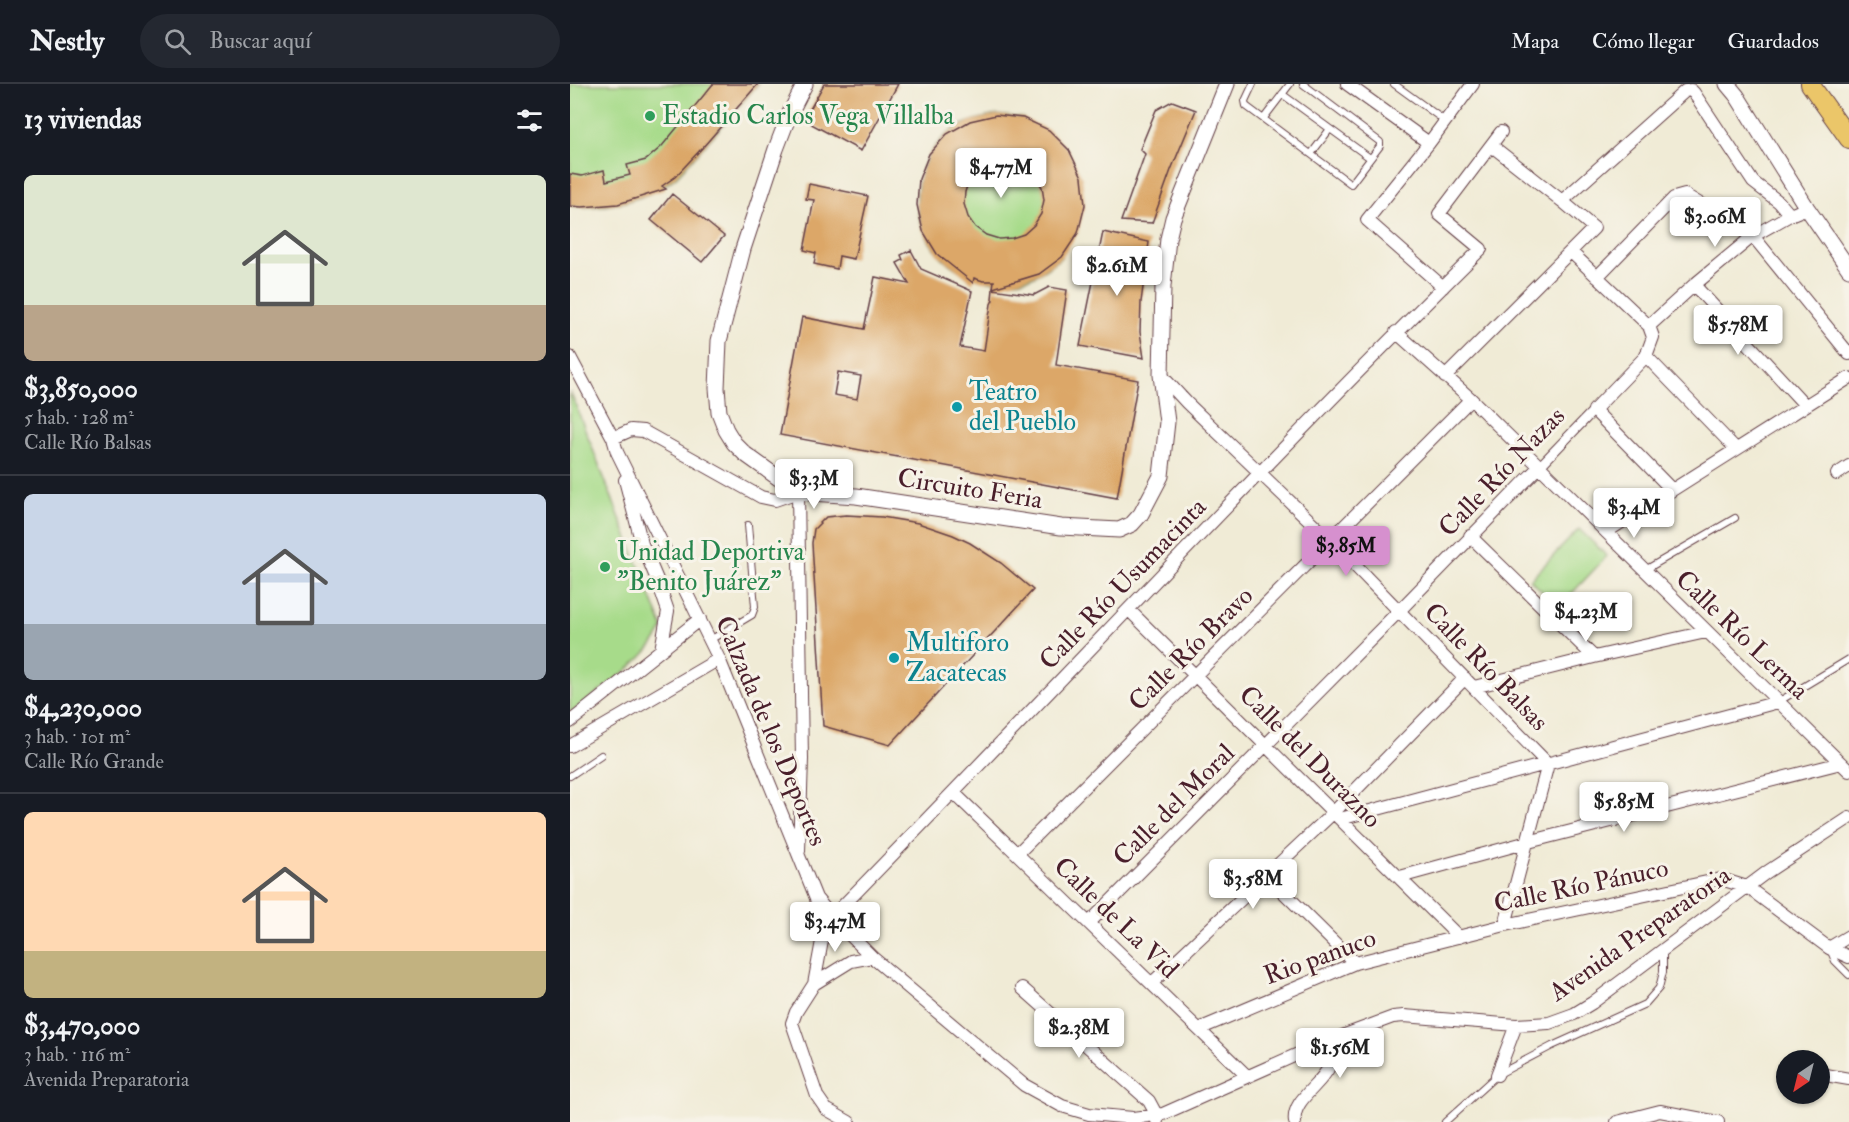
<!DOCTYPE html>
<html lang="es">
<meta charset="utf-8">
<style>
:root{--surface:#171b24;--page:#242831;--text:#f1f3f6;--muted:#9ea1a6;--line:#363941;--accent:#d690ce}
body{margin:0;font-family:"IM FELL Double Pica",serif;background:var(--page);color:var(--text);height:100vh;display:flex;flex-direction:column;font-size:22px;white-space:nowrap}
*{box-sizing:border-box;margin:0}
p{font-size:20px;color:var(--muted)}
.icon{flex:none;width:33px;height:33px;fill:none;stroke:currentColor;stroke-width:2;stroke-linecap:round;stroke-linejoin:round}
.map{position:relative;flex:1;overflow:hidden}
.sheet{display:flex;flex-direction:column;background:var(--surface);width:570px}
.sheet>*{flex:none}
.needle{width:39px;rotate:215deg}
.controls{position:absolute;left:1206px;top:966px;display:grid;gap:12px}
.controls a{display:grid;place-items:center;width:54px;height:54px;border-radius:50%;background:var(--surface);box-shadow:0 2px 4px #0004;font-size:30px}
.price{position:absolute;translate:-50% -51px;padding:0 14px;border-radius:6px;background:#fff;color:#222;font-size:20px;line-height:39px;filter:drop-shadow(0 2px 3px #0008)}
.price::after{content:'';position:absolute;left:50%;top:36px;width:18px;height:14px;margin-left:-9px;background:inherit;clip-path:polygon(0 0,100% 0,50% 100%)}
.price.selected{background:var(--accent);color:#111}
ul{padding:0;list-style:none}
li{display:grid;align-content:center;gap:12px;height:318px;padding:0 24px}
li+li{border-top:2px solid var(--line)}
li span{display:grid;place-items:center;height:186px;border-radius:9px;color:#555}
li>.icon{margin-inline-start:auto}
span .icon{width:108px;height:108px;fill:#fffc;stroke-width:1}
li b{font-size:26px}
h2{display:flex;justify-content:space-between;align-items:center;height:72px;padding:0 24px;font-size:26px}
header{display:flex;align-items:center;gap:36px;box-sizing:border-box;height:84px;padding:0 30px;background:var(--surface);border-bottom:2px solid var(--line)}
header strong{font-size:28px}
nav{display:flex;gap:33px;margin-inline-start:auto;font-size:21px}
.search{width:420px;height:54px;background:var(--page);display:flex;align-items:center;gap:15px;box-sizing:border-box;padding:0 21px;border-radius:33px;color:var(--muted);font-size:22px}
main{display:flex;flex:1;min-height:0}
.map>svg:first-child{display:block}
</style>
<header>
<strong>Nestly</strong>
<div class="search"><svg class="icon" aria-label="search" viewBox="0 0 24 24"><circle cx="10" cy="10" r="6"/><path d="M15 15l6 6"/></svg>Buscar aquí</div>
<nav><a>Mapa</a><a>Cómo llegar</a><a>Guardados</a></nav>
</header>
<main>
<section class="sheet">
<h2>13 viviendas<svg class="icon" aria-label="filters" viewBox="0 0 24 24"><path d="M4 7h16M4 17h16"/><circle cx="9" cy="7" r="2"/><circle cx="15" cy="17" r="2"/></svg></h2>
<ul>
<li><span style="background:linear-gradient(#dfe7d0 70%,#b9a48a 0)"><svg class="icon" aria-label="home" viewBox="0 0 24 24"><path d="M3 11l9-7 9 7M6 9v11h12V9"/></svg></span><div><b>$3,850,000</b><p>5 hab. · 128 m²</p><p>Calle Río Balsas</p></div></li>
<li><span style="background:linear-gradient(#c9d6e8 70%,#9aa5b1 0)"><svg class="icon" aria-label="home" viewBox="0 0 24 24"><path d="M3 11l9-7 9 7M6 9v11h12V9"/></svg></span><div><b>$4,230,000</b><p>3 hab. · 101 m²</p><p>Calle Río Grande</p></div></li>
<li><span style="background:linear-gradient(#ffd9b3 75%,#c2b280 0)"><svg class="icon" aria-label="home" viewBox="0 0 24 24"><path d="M3 11l9-7 9 7M6 9v11h12V9"/></svg></span><div><b>$3,470,000</b><p>3 hab. · 116 m²</p><p>Avenida Preparatoria</p></div></li>
</ul>
</section>
<div class="map">
<svg width="1279" height="1038" viewBox="0 0 1279 1038">
<rect width="100%" height="100%" fill="#f7f3e8"/>
<filter id="ink" filterUnits="userSpaceOnUse"><feTurbulence type="fractalNoise" baseFrequency=".0167" numOctaves="2"/><feDisplacementMap in="SourceGraphic" scale="12" xChannelSelector="R" yChannelSelector="G"/><feConvolveMatrix kernelMatrix="1 2 1 2 8 2 1 2 1" color-interpolation-filters="sRGB"/></filter>
<filter id="wash" filterUnits="userSpaceOnUse"><feTurbulence type="fractalNoise" baseFrequency=".008" numOctaves="4" result="noise"/><feDisplacementMap in="SourceGraphic" scale="24" xChannelSelector="R" yChannelSelector="G"/><feGaussianBlur stdDeviation="1.35" result="paint"/><feColorMatrix in="noise" values="0 0 0 0 0 0 0 0 0 0 0 0 0 0 0 0 0 1.4 0 .05"/><feComposite in="paint" operator="in"/></filter>
<g filter="url(#wash)">
<rect width="100%" height="100%" fill="#f0ebd6"/>
<path fill="#a7db8a" stroke="#787d5a" stroke-width="1.5" d="M0,0H188C167,25 146,50 124,73C118,80 112,88 105,94C77,117 35,126 0,122Z
M426,31L453,34L492,173C485,178 478,185 470,189C459,196 443,198 430,198C353,195 318,104 376,51C390,38 408,35 426,31Z
M0,307L93,544C79,576 29,607 0,629Z
M1009,445L1037,472L989,523L960,496Z"/>
<g id="blocks">
<path fill="#dca768" fill-rule="evenodd" d="M143,0H188L133,63L105,93L92,102L96,105L48,120L12,123L0,122V90L12,92L34,86L36,97L60,91L57,81L76,76L92,62Z
M254,0H328L291,67L234,36Z
M602,17L626,26L601,86L582,139L551,137L575,70L570,65L586,26Z
M426,31L453,34L479,46L499,66L512,93L515,121L508,149L492,173L469,190L423,204L424,197H413L404,194L403,199L367,170L353,147L347,121L349,95L359,70L377,50L400,37ZM430,76L443,77L456,82L465,92L472,103L474,116L471,130L464,141L454,150L442,154L429,155L416,151L405,143L398,133L394,120L395,108L399,96L407,86L418,79Z
M239,100L298,112L284,175L269,172L267,185L244,180L246,169L234,166L244,116L236,115Z
M102,110L154,152L132,178L81,136Z
M533,148L579,158L571,218L570,248L574,274L510,262Z
M341,166L351,185L402,207L390,263L414,267L421,220L423,216L422,215L423,205L464,211L479,203L497,206L486,281L568,296L547,414L210,351L232,233L294,245L305,193L339,200L327,179L333,176L331,171ZM268,288L291,292L287,315L264,311Z
M276,431L312,433L348,439L383,451L400,459L431,479L463,506L320,661L253,642L242,459L244,445L256,433Z"/>
</g>
</g>
<g filter="url(#ink)">
<use href="#blocks" fill-opacity="0" stroke="#633e45" stroke-width="1.5"/>
<g fill="none" stroke-linecap="round" stroke-linejoin="round">
<g stroke="#633e45" stroke-width="8">
<path id="service" d="M683,0L675,17L676,22L781,100L810,62V58L733,0
M824,0L875,37
M712,10L800,74
M694,34L720,0
M741,70L760,45
M1075,486L1165,434
M140,556L182,531L185,523L178,441
M1208,618L1279,575
M0,692L31,671
M1260,865L1265,877L1279,891
M875,1038L927,991L982,962L1075,920L1089,904L1093,888V867"/>
</g>
<g stroke="#633e45" stroke-width="11">
<path id="pedestrian" d="M969,383L1024,326"/>
</g>
<g stroke="#633e45" stroke-width="14">
<path id="minor" d="M777,0L859,59L797,136L873,203
M859,59L903,0
M992,117L1115,7L1121,6L1124,9L1183,98L1209,118L1220,131
M1001,168L1079,242L1083,253L1076,272L1024,326L1102,406
M1027,193L1104,114L1115,111L1183,152L1279,270
M1124,201L1235,321
M1079,242L1124,201L1183,152L1220,131L1237,124
M826,248L901,315L1279,687
M1076,272L1166,365
M0,273L43,354L47,368L149,575L246,814L252,857L244,900L226,928L222,939L247,1012L256,1025L279,1038
M591,291L617,319L761,457L978,680L935,841
M875,293L1024,144L992,117L922,62
M43,354L61,346L73,347L191,413L205,416L228,408L232,675L229,767
M1267,390L1279,382
M55,396L72,460L88,498L98,527L91,566
M1036,448L1279,294
M900,452L1024,573
M559,526L889,853
M904,603L1024,573L1136,548
M0,638L130,535
M0,662L149,575
M384,709L677,992
M770,735L1208,618
M448,769L901,315
M697,792L785,879
M830,793L958,758L1271,679
M246,814L262,833L302,873L454,1001L492,1022L519,1030L563,1034L593,1030L753,959L823,933L834,932L946,941L979,939L1004,930L1022,919L1197,788L1279,734
M262,833C479,611 690,383 911,165L869,130L931,48
M519,839L830,526L969,383
M1259,864L1279,852
M582,899L763,729L895,594
M244,900L281,877L302,873
M452,904L579,1017L586,1030L587,1037
M629,945L785,879L935,841L1151,795L1177,803L1259,864L1279,873
M1250,990L1279,995
M927,991L946,941
M725,1038C720,1007 782,989 753,959
M1047,1038L1090,1027L1148,1038"/>
</g>
<g stroke="#633e45" stroke-width="17">
<path id="tertiary" d="M235,0L219,31L206,65L173,165L149,257L147,304L149,328L156,346L164,359L175,370L228,408L286,412L491,443L549,446L562,440L571,430L591,392L597,338L591,291L593,202L598,155L603,134L657,0
M1157,0L1167,12L1237,124L1279,185"/>
</g>
<g stroke="#633e45" stroke-width="20">
<path id="primary" d="M1240,0L1279,55"/>
</g>
<use href="#service" stroke="#fff" stroke-width="6"/>
<use href="#pedestrian" stroke="#fff" stroke-width="9"/>
<use href="#minor" stroke="#fff" stroke-width="12"/>
<use href="#tertiary" stroke="#fff" stroke-width="15"/>
<use href="#primary" stroke="#ebc669" stroke-width="18"/>
</g>
</g>
<g fill="#2e9e5b" stroke="#f7f3e8" stroke-width="2">
<circle cx="80" cy="32" r="6"/>
<circle cx="35" cy="483" r="6"/>
</g>
<g fill="#0f9aa8" stroke="#f7f3e8" stroke-width="2">
<circle cx="387" cy="323" r="6"/>
<circle cx="324" cy="574" r="6"/>
</g>
<g text-anchor="middle" dominant-baseline="central" stroke-width="6" stroke-linejoin="round" paint-order="stroke">
<g font-size="26" fill="#27864d" stroke="#f7f3e8" text-anchor="start">
<text x="92" y="32">Estadio Carlos Vega Villalba</text>
<text x="47" y="468">Unidad Deportiva<tspan x="47" dy="30">"Benito Juárez"</tspan></text>
</g>
<g font-size="26" fill="#0d838f" stroke="#f7f3e8" text-anchor="start">
<text x="399" y="308">Teatro<tspan x="399" dy="30">del Pueblo</tspan></text>
<text x="336" y="559">Multiforo<tspan x="336" dy="30">Zacatecas</tspan></text>
</g>
<g font-size="26" fill="#4a1f2b" stroke="#f7f3e8">
<text transform="translate(932 388) rotate(-46)">Calle Río Nazas</text>
<text transform="translate(400 405) rotate(9)">Circuito Feria</text>
<text transform="translate(553 500) rotate(-46)">Calle Río Usumacinta</text>
<text transform="translate(1172 551) rotate(44)">Calle Río Lerma</text>
<text transform="translate(621 565) rotate(-45)">Calle Río Bravo</text>
<text transform="translate(916 583) rotate(46)">Calle Río Balsas</text>
<text transform="translate(201 647) rotate(67)">Calzada de los Deportes</text>
<text transform="translate(740 673) rotate(45)">Calle del Durazno</text>
<text transform="translate(604 721) rotate(-45)">Calle del Moral</text>
<text transform="translate(1011 802) rotate(-12)">Calle Río Pánuco</text>
<text transform="translate(546 834) rotate(44)">Calle de La Vid</text>
<text transform="translate(1070 850) rotate(-35)">Avenida Preparatoria</text>
<text transform="translate(750 873) rotate(-20)">Rio panuco</text>
</g>
</g>
</svg>
<div class="controls">
<a><svg class="needle" viewBox="-14 -14 28 28"><path d="M0-13l5 13h-10z" fill="#e53935"/><path d="M0 13l5-13h-10z" fill="#9ea1a6"/></svg></a>
</div>
<b class="price" style="left:431px;top:115px">$4.77M</b>
<b class="price" style="left:1145px;top:164px">$3.06M</b>
<b class="price" style="left:547px;top:213px">$2.61M</b>
<b class="price" style="left:1168px;top:272px">$5.78M</b>
<b class="price" style="left:244px;top:426px">$3.3M</b>
<b class="price" style="left:1064px;top:455px">$3.4M</b>
<b class="price selected" style="left:776px;top:493px">$3.85M</b>
<b class="price" style="left:1016px;top:559px">$4.23M</b>
<b class="price" style="left:1054px;top:749px">$5.85M</b>
<b class="price" style="left:683px;top:826px">$3.58M</b>
<b class="price" style="left:265px;top:869px">$3.47M</b>
<b class="price" style="left:509px;top:975px">$2.38M</b>
<b class="price" style="left:770px;top:995px">$1.56M</b>
</div>
</main>
